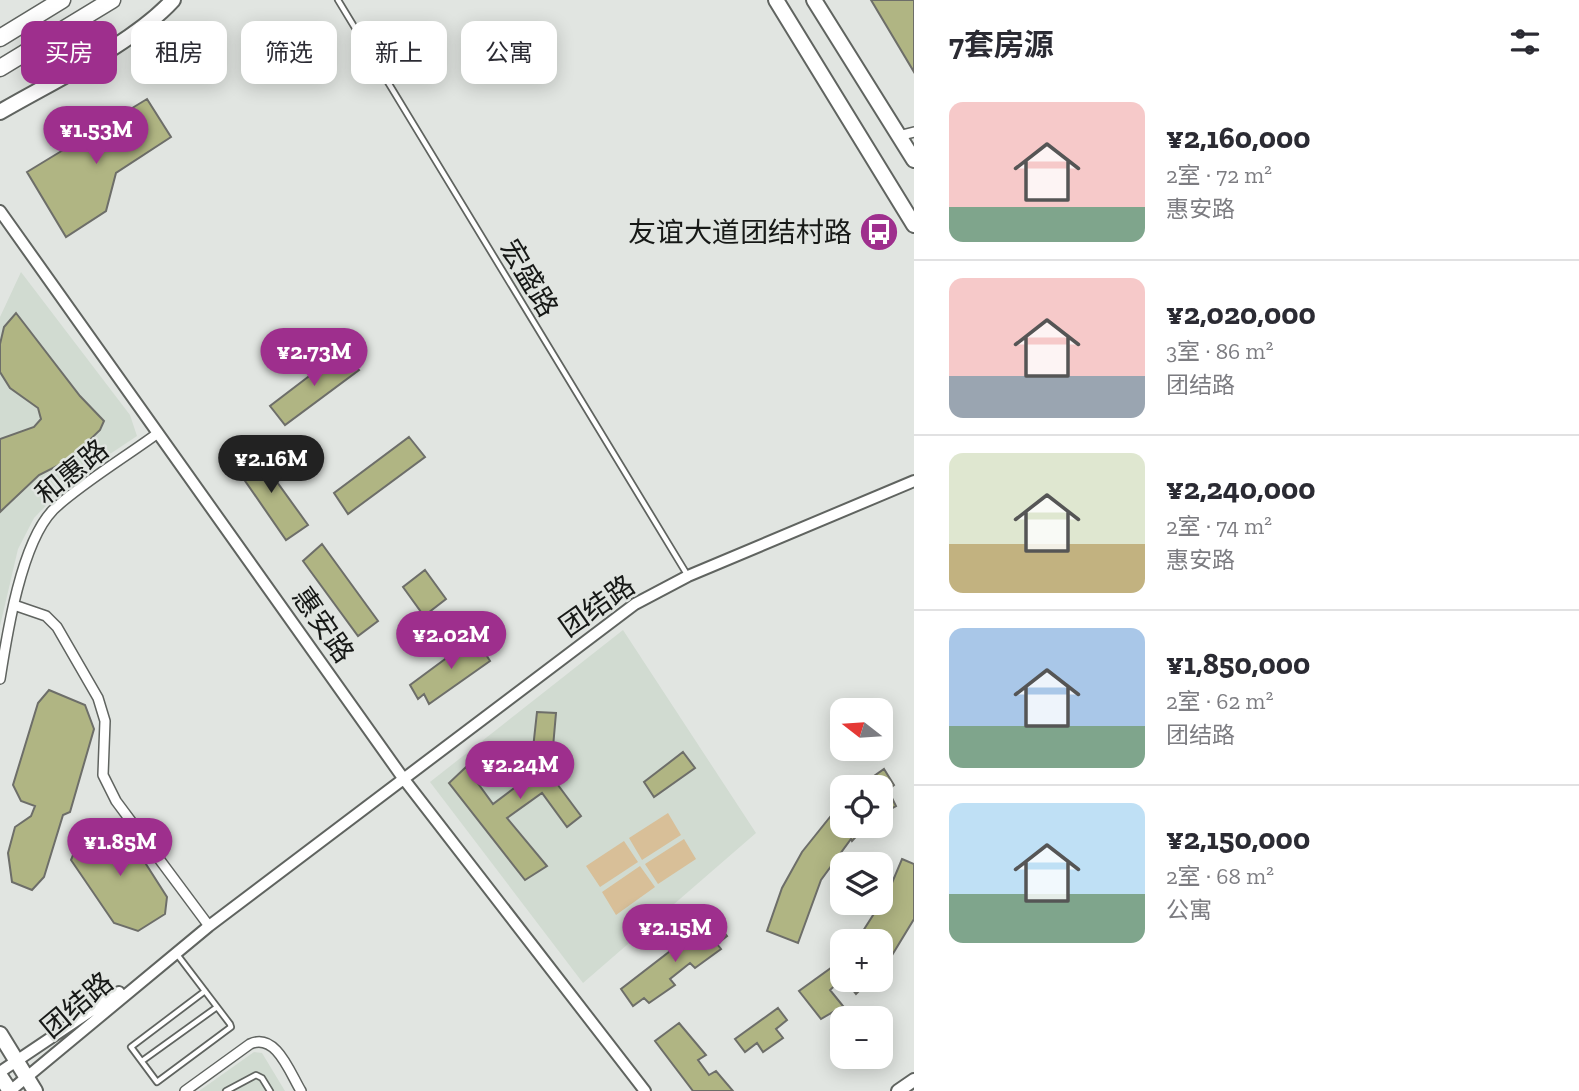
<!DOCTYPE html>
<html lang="zh">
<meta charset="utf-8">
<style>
:root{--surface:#fff;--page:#f7f7f7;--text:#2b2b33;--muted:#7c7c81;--line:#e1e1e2;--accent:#9e2f8d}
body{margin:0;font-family:"Zilla Slab","Noto Sans SC",serif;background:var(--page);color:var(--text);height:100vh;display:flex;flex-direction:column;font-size:26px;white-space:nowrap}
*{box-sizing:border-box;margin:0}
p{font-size:23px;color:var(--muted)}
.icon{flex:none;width:38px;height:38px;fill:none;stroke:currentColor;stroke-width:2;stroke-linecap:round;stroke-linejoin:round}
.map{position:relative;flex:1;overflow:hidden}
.sheet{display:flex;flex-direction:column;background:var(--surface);width:665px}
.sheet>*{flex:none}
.banner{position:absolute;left:21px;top:21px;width:665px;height:63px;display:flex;gap:14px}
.needle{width:46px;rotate:287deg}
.fabs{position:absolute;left:830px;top:698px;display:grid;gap:14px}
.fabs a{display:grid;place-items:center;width:63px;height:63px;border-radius:14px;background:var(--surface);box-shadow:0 4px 18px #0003;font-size:35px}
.price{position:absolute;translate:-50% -60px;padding:0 16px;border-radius:24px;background:var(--accent);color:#fff;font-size:23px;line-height:46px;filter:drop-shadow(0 2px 4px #0008)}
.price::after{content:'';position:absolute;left:50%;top:42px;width:21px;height:16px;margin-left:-10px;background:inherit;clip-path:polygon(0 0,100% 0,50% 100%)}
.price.active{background:#222;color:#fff}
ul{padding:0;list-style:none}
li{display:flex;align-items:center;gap:21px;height:175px;padding:0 35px}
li+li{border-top:2px solid var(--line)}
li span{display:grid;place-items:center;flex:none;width:196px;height:140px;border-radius:14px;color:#555}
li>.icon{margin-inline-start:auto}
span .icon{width:84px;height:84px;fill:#fffc;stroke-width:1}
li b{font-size:30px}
h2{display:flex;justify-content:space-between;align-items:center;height:84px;padding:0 35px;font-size:30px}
.tag{padding:0 24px;border-radius:14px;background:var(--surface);box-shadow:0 4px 18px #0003;font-size:24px;line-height:63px}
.tag.active{background:var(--accent);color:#fff}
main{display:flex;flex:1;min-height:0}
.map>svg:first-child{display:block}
</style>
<main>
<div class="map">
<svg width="914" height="1091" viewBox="0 0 914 1091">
<rect width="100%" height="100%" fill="#e1e5e1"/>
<path fill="#d1dbd1" d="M21,272L130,415L137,436L71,480L34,518L18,549L0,626V317Z
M623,630L756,833L583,983L430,782Z
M254,1052L262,1053L285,1091H199Z"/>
<path fill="#d8bf98" d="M668,813L681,835L642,860L629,838Z
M684,839L696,859L658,884L645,864Z
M624,841L638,862L600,887L586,866Z
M640,866L655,887L616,915L602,892Z"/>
<path fill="#b0b583" stroke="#6d6e69" stroke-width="2" d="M871,0H914V72Z
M147,99L171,137L116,173L106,211L66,237L27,172Z
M16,313L80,396L104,421L100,430L69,460L39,475L0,512V439L34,427L41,419L38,408L10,388L0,372V344L4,327Z
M342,351L359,370L285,425L270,406Z
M409,437L425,457L348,514L334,493Z
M254,450L308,525L286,540L234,465Z
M322,544L378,621L358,636L303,561Z
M425,570L446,599L424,616L403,587Z
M475,637L490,661L429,704L424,694L418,699L410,685Z
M49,690L85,705L94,729L70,812L63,815L44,877L32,890L12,882L8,853L15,827L31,816L35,806L21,801L13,785L38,703Z
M537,712L556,713L551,770L555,781L581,816L567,827L542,793L507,818L547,866L525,880L449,783L466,767L493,804L530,776Z
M683,752L695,768L654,797L644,782Z
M884,769L894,785L888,790L896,806L880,815V788H857Z
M842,802V826H866L852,841L851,839L821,880L798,943L767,931L782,888L802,852Z
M108,823L121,825L167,897L165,914L138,931L114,923L71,860L78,843Z
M902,859L914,864V919L880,975V942H856L889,890Z
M713,918L727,936L717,944L721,949L695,968L690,963L670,979L675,985L649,1003L644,998L633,1006L621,989Z
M842,960V979L830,990L843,1006L821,1019L799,991Z
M845,980H870L856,994Z
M778,1008L787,1020L776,1029L783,1038L763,1052L757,1043L745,1052L735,1039Z
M679,1023L706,1055L698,1060L709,1075L716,1071L733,1091H693L655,1041Z"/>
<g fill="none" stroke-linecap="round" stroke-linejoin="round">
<g stroke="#606460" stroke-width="8">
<path id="service" d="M338,0L688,576
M176,953L230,1024L231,1027L157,1082L131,1047L205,991
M142,1061L217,1007
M226,1091L256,1075L262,1078L270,1091"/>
</g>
<g stroke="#606460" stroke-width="12">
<path id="minor" d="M902,135L914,132
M14,605L46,616L57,627L98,698L105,721L103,775L116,801L209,926
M0,679C7,634 21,543 53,510C79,485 127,456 158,433
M185,1091L250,1044C276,1032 290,1073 301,1091"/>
</g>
<g stroke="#606460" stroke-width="14">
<path id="tertiary" d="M0,211L403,778L645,1091
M0,1072L119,992
M10,1091L209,926L635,604L688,576L914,481"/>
</g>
<g stroke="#606460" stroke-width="16">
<path id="secondary" d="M898,1091L914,1080"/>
</g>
<g stroke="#606460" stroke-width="18">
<path id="primary" d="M776,0L914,225
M814,0L914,160
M0,112C53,81 133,44 173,0
M0,1034L35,1091
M0,1076L10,1091"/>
</g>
<g stroke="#606460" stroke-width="19">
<path id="trunk" d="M0,38L62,0
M0,68L112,0"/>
</g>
<use href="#service" stroke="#fff" stroke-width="4.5"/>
<use href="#minor" stroke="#fff" stroke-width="9"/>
<use href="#tertiary" stroke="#fff" stroke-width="10"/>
<use href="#secondary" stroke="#fff" stroke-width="12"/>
<use href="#primary" stroke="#fff" stroke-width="14"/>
<use href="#trunk" stroke="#fff" stroke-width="16"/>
</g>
<defs>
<g id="bus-disc" transform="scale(2.0125)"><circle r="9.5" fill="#9e2f8d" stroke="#e1e5e1"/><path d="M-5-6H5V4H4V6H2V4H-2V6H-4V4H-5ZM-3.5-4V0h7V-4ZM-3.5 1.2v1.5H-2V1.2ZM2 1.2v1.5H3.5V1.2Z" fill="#fff"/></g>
</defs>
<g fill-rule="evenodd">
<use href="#bus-disc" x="879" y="232"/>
</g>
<g text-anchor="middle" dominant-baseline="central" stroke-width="5" stroke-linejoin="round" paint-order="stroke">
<g font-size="28" fill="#171917" stroke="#e1e5e1" text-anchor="end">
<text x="852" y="232">友谊大道团结村路</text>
</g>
<g font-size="28" fill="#171917" stroke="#e1e5e1">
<text transform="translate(529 278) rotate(59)">宏盛路</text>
<text transform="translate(72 472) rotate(-39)">和惠路</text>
<text transform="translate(597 606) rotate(-35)">团结路</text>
<text transform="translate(323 625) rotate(55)">惠安路</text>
<text transform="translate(77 1005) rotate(-40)">团结路</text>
</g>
</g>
</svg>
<div class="fabs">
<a><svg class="needle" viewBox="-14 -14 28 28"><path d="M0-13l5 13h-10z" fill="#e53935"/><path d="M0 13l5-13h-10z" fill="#7c7c81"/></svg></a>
<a><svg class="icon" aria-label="locate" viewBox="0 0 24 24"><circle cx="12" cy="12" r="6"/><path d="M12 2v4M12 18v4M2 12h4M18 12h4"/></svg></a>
<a><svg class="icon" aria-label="layers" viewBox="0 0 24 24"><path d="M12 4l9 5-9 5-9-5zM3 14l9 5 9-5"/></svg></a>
<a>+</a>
<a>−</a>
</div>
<b class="price" style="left:96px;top:166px">¥1.53M</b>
<b class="price" style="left:314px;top:388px">¥2.73M</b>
<b class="price active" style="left:271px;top:495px">¥2.16M</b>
<b class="price" style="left:451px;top:671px">¥2.02M</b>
<b class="price" style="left:520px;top:801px">¥2.24M</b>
<b class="price" style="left:120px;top:878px">¥1.85M</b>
<b class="price" style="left:675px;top:964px">¥2.15M</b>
<div class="banner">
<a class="tag active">买房</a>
<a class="tag">租房</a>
<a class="tag">筛选</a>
<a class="tag">新上</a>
<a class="tag">公寓</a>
</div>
</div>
<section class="sheet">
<h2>7套房源<svg class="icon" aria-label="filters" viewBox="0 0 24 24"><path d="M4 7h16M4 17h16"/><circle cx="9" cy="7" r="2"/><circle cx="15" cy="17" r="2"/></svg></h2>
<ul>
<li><span style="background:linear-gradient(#f6c9c9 75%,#7fa58c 0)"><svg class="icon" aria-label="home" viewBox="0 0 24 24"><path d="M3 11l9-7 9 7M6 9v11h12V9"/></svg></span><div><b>¥2,160,000</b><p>2室 · 72 m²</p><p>惠安路</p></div></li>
<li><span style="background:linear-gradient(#f6c9c9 70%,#9aa5b1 0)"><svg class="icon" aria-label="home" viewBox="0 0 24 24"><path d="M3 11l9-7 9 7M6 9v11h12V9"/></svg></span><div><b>¥2,020,000</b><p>3室 · 86 m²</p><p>团结路</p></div></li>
<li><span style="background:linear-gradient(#dfe7d0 65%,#c2b280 0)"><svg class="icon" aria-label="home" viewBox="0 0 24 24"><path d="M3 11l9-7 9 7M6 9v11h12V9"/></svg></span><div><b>¥2,240,000</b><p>2室 · 74 m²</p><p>惠安路</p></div></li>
<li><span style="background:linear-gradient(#a9c7e8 70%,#7fa58c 0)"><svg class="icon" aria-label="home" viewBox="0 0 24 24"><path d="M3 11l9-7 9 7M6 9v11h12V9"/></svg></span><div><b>¥1,850,000</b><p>2室 · 62 m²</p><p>团结路</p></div></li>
<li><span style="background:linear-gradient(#bfe0f5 65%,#7fa58c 0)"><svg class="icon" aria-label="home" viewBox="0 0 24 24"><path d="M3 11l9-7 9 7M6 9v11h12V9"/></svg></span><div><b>¥2,150,000</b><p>2室 · 68 m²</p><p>公寓</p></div></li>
</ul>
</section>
</main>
